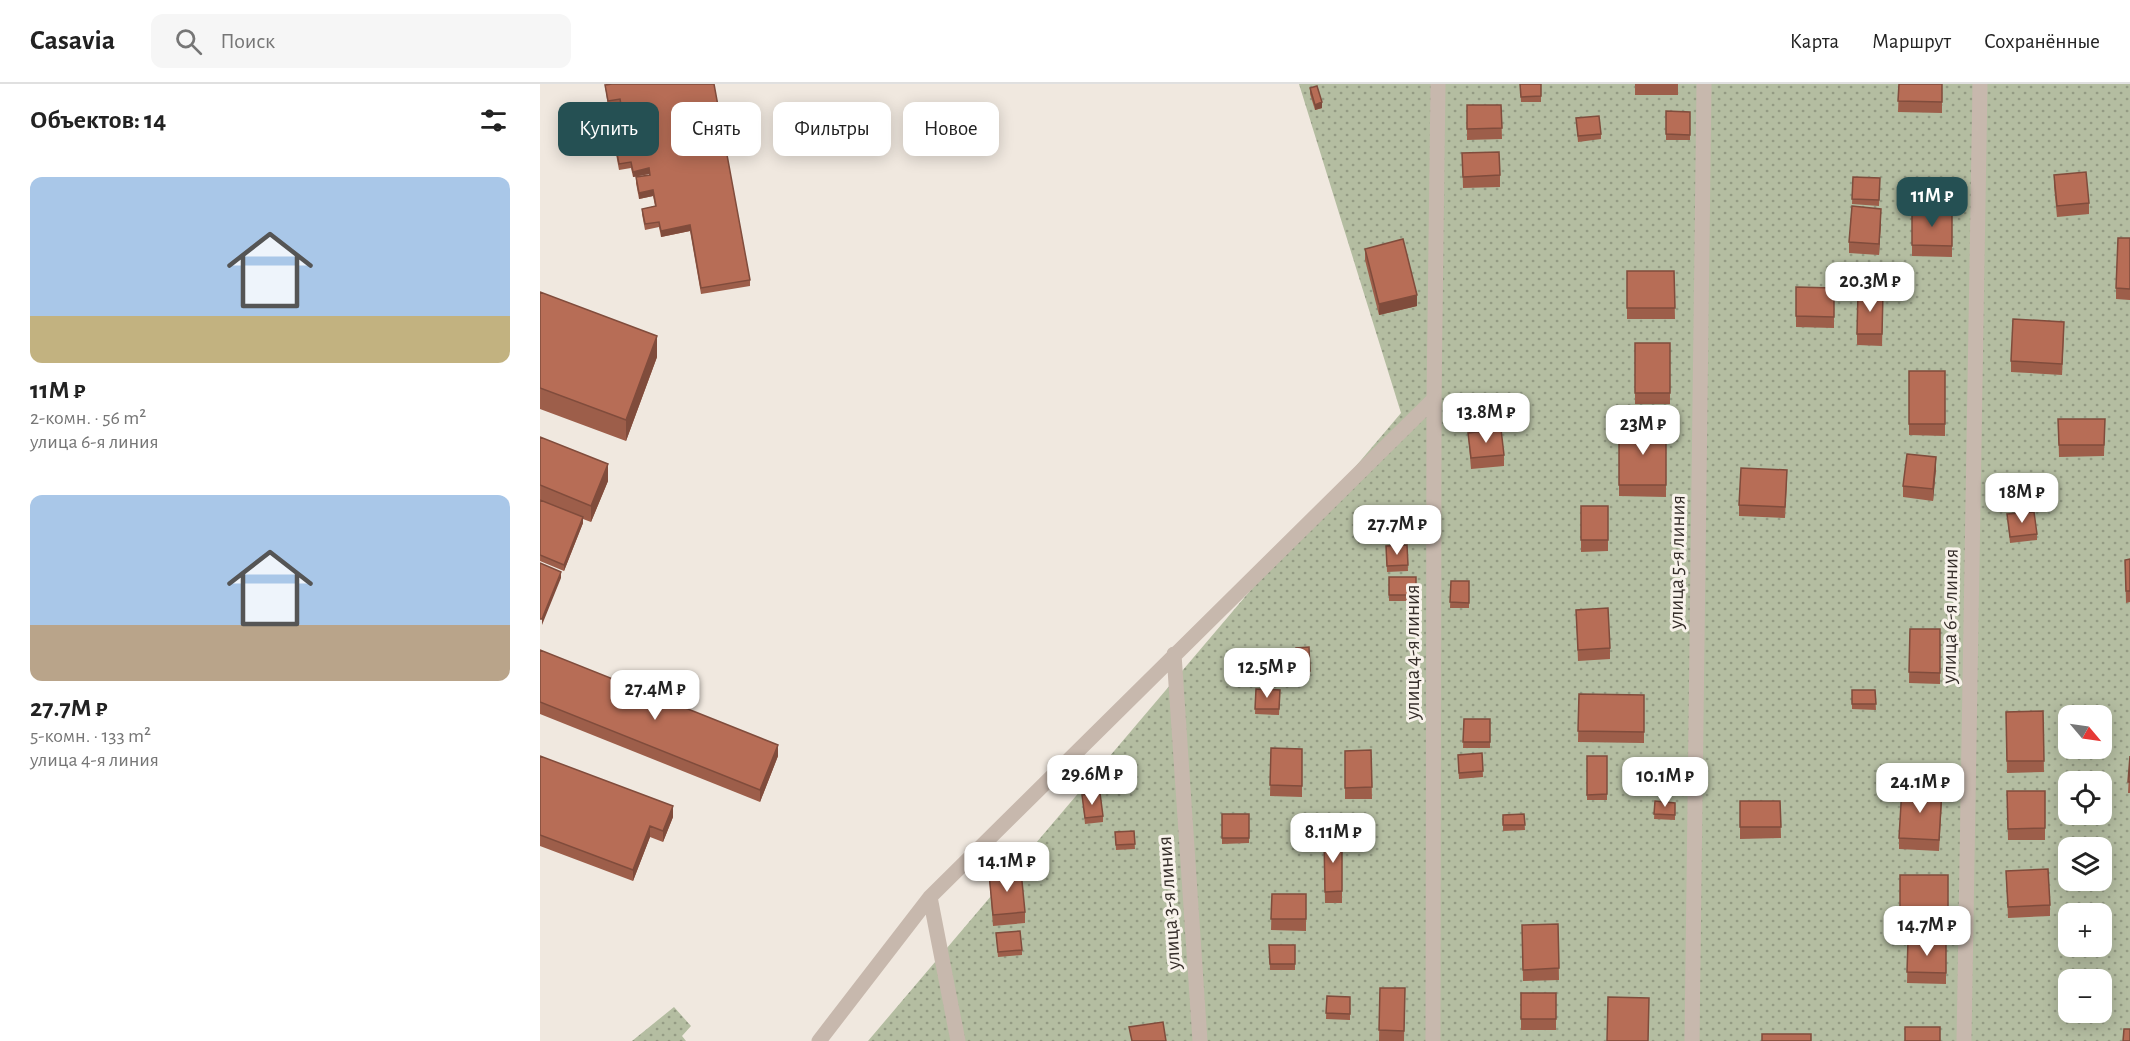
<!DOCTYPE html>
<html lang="ru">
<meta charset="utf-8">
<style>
:root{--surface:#fff;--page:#f6f6f6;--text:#222;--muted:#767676;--line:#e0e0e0;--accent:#255053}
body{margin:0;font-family:"Alegreya Sans",sans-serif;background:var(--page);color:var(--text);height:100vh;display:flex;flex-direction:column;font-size:22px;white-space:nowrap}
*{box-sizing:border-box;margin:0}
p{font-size:20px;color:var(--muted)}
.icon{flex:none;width:33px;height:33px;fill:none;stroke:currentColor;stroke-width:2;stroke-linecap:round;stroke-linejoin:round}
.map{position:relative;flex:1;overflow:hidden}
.side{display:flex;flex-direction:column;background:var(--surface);width:540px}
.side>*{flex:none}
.top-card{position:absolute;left:18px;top:18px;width:570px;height:54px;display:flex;gap:12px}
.needle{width:39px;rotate:119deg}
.tools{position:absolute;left:1518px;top:621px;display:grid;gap:12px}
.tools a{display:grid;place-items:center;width:54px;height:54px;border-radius:12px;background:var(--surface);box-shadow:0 3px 15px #0003;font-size:30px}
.price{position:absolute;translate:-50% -51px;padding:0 14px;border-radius:12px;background:#fff;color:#222;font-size:20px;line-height:39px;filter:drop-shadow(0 2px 3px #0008)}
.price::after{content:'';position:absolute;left:50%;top:36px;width:18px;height:14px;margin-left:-9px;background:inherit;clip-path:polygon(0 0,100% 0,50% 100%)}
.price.on{background:var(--accent);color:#fff}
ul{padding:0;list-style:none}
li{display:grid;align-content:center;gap:12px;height:318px;padding:0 30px}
li span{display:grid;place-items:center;height:186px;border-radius:12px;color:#555}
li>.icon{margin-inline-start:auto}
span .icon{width:108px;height:108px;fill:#fffc;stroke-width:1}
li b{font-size:26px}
h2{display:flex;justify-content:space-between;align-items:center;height:72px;padding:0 30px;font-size:26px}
.tag{padding:0 21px;border-radius:12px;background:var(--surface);box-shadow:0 3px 15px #0003;font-size:21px;line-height:54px}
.tag.on{background:var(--accent);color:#fff}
header{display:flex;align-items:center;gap:36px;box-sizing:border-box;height:84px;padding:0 30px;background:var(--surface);border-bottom:2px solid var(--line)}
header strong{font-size:28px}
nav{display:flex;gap:33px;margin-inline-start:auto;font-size:21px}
.search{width:420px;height:54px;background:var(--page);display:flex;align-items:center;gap:15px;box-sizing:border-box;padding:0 21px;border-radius:12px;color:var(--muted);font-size:22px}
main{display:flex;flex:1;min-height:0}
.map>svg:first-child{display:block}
</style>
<header>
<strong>Casavia</strong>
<div class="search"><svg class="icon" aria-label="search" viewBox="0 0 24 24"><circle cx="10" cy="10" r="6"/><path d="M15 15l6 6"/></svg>Поиск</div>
<nav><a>Карта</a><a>Маршрут</a><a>Сохранённые</a></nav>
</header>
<main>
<section class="side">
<h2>Объектов: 14<svg class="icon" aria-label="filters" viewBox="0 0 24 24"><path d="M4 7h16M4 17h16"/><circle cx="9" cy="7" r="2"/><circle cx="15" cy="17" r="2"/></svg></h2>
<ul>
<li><span style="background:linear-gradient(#a9c7e8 75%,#c2b280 0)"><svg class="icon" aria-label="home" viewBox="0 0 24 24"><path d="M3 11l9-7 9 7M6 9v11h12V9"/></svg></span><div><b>11M ₽</b><p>2-комн. · 56 m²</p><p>улица 6-я линия</p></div></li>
<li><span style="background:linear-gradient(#a9c7e8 70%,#b9a48a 0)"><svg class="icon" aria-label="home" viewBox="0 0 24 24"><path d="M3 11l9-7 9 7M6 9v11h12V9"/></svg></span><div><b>27.7M ₽</b><p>5-комн. · 133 m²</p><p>улица 4-я линия</p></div></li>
</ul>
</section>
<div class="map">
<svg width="1590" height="957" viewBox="0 0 1590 957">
<defs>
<pattern id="grass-dots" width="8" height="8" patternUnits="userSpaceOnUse" patternTransform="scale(1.5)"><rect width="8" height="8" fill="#b4bda1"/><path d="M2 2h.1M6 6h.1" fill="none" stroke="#939a83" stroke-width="1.8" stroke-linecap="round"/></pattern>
</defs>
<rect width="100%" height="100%" fill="#f0e8df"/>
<path fill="url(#grass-dots)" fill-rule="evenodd" d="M759,0H1590V957H328L861,329ZM1528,632H1562V664H1528ZM1528,698H1562V730H1528ZM1528,764H1562V796H1528ZM1528,830H1562V862H1528ZM1528,896H1562V928H1528Z
M134,923L151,942L142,952L146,957H92Z"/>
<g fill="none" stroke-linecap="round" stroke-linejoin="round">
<path stroke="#c7b8ad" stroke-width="15" d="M634,570L660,957
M390,813L418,957
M279,957L390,813L894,315
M893,957L894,315L898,0
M1152,957L1164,0
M1424,957L1440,0"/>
</g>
<path fill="#9d5e4a" d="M72,0L210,196V202L161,210L150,147L121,153L119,143L105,146L102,130V125L115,122L113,112L99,115L96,99V93L109,91V90L93,93L91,84L79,86L76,70V64L87,62L86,52L73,54L71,33L82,31L80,20L68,23L65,1Z
M980,0H1001V18H981Z
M1095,0H1138V11H1095Z
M1359,0H1402V29L1358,28Z
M770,4L782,24L775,26L770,10Z
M927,21H961L962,55L927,56Z
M1126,27L1150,28V56H1126Z
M1036,34L1061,50V55L1038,58Z
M922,69L960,91V103L923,104Z
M1514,91L1549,119V130L1517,133L1514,102Z
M1313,93L1340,94L1339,122L1312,120Z
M1372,127L1412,128V173L1372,172Z
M1341,136L1339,171L1309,169V158Z
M1590,154V216L1576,215V204Z
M825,165L877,222L839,231L825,176Z
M1087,187H1134L1135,235H1087Z
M1256,203L1294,204V244L1256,243Z
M0,208L117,273L86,357L0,325Z
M1343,220L1342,262L1317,261V250Z
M1524,249L1522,291L1471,288V277Z
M1095,259H1130V320H1095Z
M1369,287H1405V352L1369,351Z
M1518,335H1565L1564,372L1519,373Z
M1079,342H1126V413L1079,412Z
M928,349L964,371V382L931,385Z
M0,353L68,397L51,438L43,435V439L24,487L0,477Z
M1396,384L1393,417L1363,413V402Z
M1247,397L1245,434L1199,432V421Z
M1041,422H1068V467L1041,468Z
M1467,430L1497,450V456L1470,459Z
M867,461L868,487L847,488L846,462Z
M1590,475V518L1586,519L1585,476Z
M849,493H876V517H849Z
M911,497H929V524H910Z
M1036,526L1070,564V575L1038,577Z
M1370,545H1400V600L1369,599Z
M769,563L770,593H757L756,564Z
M0,566L238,672L220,718L0,630Z
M716,605L740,606L739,631L715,630Z
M1312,606H1335L1336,626L1312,625Z
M1039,610L1104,611V659L1038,658Z
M1503,627L1504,688L1467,689L1466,628Z
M924,635H950V664H923Z
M731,664L762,665V713L730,712Z
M831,666L832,715H805V667Z
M942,669L943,693L919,695L918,671Z
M0,672L133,733L123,758L110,753L93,797L0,762Z
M1047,672H1067V716H1047Z
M1590,672V709H1588Z
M1467,707H1505V756H1468Z
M542,711L563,732V738L545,740Z
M1115,717L1135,719V736L1114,735Z
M1200,717H1240L1241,754L1200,755Z
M1402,717L1399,767L1359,765V754Z
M682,730H709V759L682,760Z
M984,730L985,746L963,747V731Z
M594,747L595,765L576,766L575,748Z
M784,754H802V819H785Z
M1466,787L1510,821V832L1468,834Z
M449,790L485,828V839L453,842Z
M1360,791H1408V852H1360Z
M732,810H766V847L731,846Z
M1018,840L1019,896L983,897L982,841Z
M456,849L482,866V871L458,873Z
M1368,857L1406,858V900L1367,899Z
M729,861H755V886H730Z
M840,904H865L864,957H839Z
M981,909H1016V946H981Z
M787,912L810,913V936L786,935Z"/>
<path fill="#804c3c" d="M782,18V24L775,26V21Z
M109,84V90L93,93V88Z
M113,106V112L99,115V109Z
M1341,125V136L1339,171V160Z
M150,141V147L121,153V147Z
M877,211V222L839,231V220Z
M117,252V273L86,357V336Z
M1396,373V384L1393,417V405Z
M68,380V397L51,438V422Z
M43,433V439L24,487V481Z
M21,488V494L2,541V535Z
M238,661V672L220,718V706Z
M133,722V733L123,758V747Z
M110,742V753L93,797V786Z"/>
<path fill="#b76d56" stroke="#804c3c" stroke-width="1.5" d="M72,0H174L210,196L161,204L150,141L121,147L119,138L105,140L102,125L116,122L113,106L99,109L96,93L110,91L109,84L93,88L91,78L79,80L76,64L88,62L86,47L73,49L71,33L83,31L80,15L68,17L65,1Z
M980,0H1001V12L981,13Z
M1359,0H1402V18L1358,17Z
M777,2L782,18L775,21L770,4Z
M927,21H961L962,44L927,45Z
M1126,27L1150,28V51L1126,50Z
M1059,32L1061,50L1038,52L1036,34Z
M959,68L960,91L923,93L922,69Z
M1546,88L1549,119L1517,122L1514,91Z
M1313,93L1340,94L1339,116L1312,115Z
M1312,122L1341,125L1339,160L1309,158Z
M1372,127L1412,128V162L1372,161Z
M1578,154H1590V205L1576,204Z
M863,155L877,211L839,220L825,165Z
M1087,187H1134L1135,224H1087Z
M1256,203L1294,204V233L1256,232Z
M0,208L117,252L86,336L0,304Z
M1318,208L1343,209L1342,250H1317Z
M1473,235L1524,238L1522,280L1471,277Z
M1095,259H1130V309H1095Z
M1369,287H1405V340H1369Z
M1518,335H1565L1564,361H1519Z
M1079,342H1126V401H1079Z
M961,345L964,371L931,374L928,349Z
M0,353L68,380L51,422L0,401Z
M1367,370L1396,373L1393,405L1363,402Z
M1201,384L1247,386L1245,423L1199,421Z
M0,416L43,433L24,481L0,471Z
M1041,422H1068V456H1041Z
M1494,428L1497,450L1470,453L1467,430Z
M867,461L868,481L847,482L846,462Z
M1590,475V507H1586L1585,476Z
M0,479L21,488L2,535H0Z
M849,493H876V511H849Z
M911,497H929V519L910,518Z
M1068,524L1070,564L1038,566L1036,526Z
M1370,545H1400V589L1369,588Z
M769,563L770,587H757L756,564Z
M0,566L238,661L220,706L0,618Z
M716,605L740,606L739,625H715Z
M1312,606H1335L1336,620H1312Z
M1039,610L1104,611V648L1038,647Z
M1503,627L1504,677H1467L1466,628Z
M924,635H950V658H923Z
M731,664L762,665V702L730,701Z
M831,666L832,703L805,704V667Z
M942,669L943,687L919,689L918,671Z
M0,672L133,722L123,747L110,742L93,786L0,751Z
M1047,672H1067V710L1047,711Z
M1590,672V698H1588Z
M1362,703L1402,705L1399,756L1359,754Z
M1467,707H1505V744L1468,745Z
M560,709L563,732L545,734L542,711Z
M1115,717L1135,719V731L1114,730Z
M1200,717H1240L1241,743H1200Z
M682,730H709V754H682Z
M984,730L985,741H963V731Z
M594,747L595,760L576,761L575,748Z
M784,754H802V807L785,808Z
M1508,785L1510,821L1468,823L1466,787Z
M481,787L485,828L453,831L449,790Z
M1360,791H1408V841H1360Z
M732,810H766V835H731Z
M1018,840L1019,884L983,886L982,841Z
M480,847L482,866L458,868L456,849Z
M1368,857L1406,858V889L1367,888Z
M729,861H755V880H730Z
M840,904H865L864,947L839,946Z
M981,909H1016V935H981Z
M787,912L810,913V930L786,929Z
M1068,913L1109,914L1108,957H1067Z
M623,938L626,957H592L589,943Z
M1365,943H1400V957H1365Z
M1584,945H1590V957H1583Z
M1222,950H1271V957H1222Z"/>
<g text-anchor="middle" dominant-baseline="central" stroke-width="6" stroke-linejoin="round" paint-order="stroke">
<g font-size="21" fill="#362e2a" stroke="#f8f2eb">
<text transform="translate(1137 478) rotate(-89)">улица 5-я линия</text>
<text transform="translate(1410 532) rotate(-89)">улица 6-я линия</text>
<text transform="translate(872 568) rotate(-90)">улица 4-я линия</text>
<text transform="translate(629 819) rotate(-94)">улица 3-я линия</text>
</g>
</g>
</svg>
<div class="tools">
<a><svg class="needle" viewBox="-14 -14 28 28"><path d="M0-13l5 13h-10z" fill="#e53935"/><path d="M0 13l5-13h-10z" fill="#767676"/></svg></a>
<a><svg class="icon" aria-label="locate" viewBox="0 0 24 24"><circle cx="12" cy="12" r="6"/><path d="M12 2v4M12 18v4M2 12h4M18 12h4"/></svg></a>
<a><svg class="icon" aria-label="layers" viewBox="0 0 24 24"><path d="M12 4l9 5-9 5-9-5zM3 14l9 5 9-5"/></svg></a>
<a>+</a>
<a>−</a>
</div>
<b class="price on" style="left:1392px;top:144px">11M ₽</b>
<b class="price" style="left:1330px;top:229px">20.3M ₽</b>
<b class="price" style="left:946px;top:360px">13.8M ₽</b>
<b class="price" style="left:1103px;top:372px">23M ₽</b>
<b class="price" style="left:1482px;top:440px">18M ₽</b>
<b class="price" style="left:857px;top:472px">27.7M ₽</b>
<b class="price" style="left:727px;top:615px">12.5M ₽</b>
<b class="price" style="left:115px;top:637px">27.4M ₽</b>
<b class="price" style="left:552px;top:722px">29.6M ₽</b>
<b class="price" style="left:1125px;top:724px">10.1M ₽</b>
<b class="price" style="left:1380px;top:730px">24.1M ₽</b>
<b class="price" style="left:793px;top:780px">8.11M ₽</b>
<b class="price" style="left:467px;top:809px">14.1M ₽</b>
<b class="price" style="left:1387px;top:873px">14.7M ₽</b>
<div class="top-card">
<a class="tag on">Купить</a>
<a class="tag">Снять</a>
<a class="tag">Фильтры</a>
<a class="tag">Новое</a>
</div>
</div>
</main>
